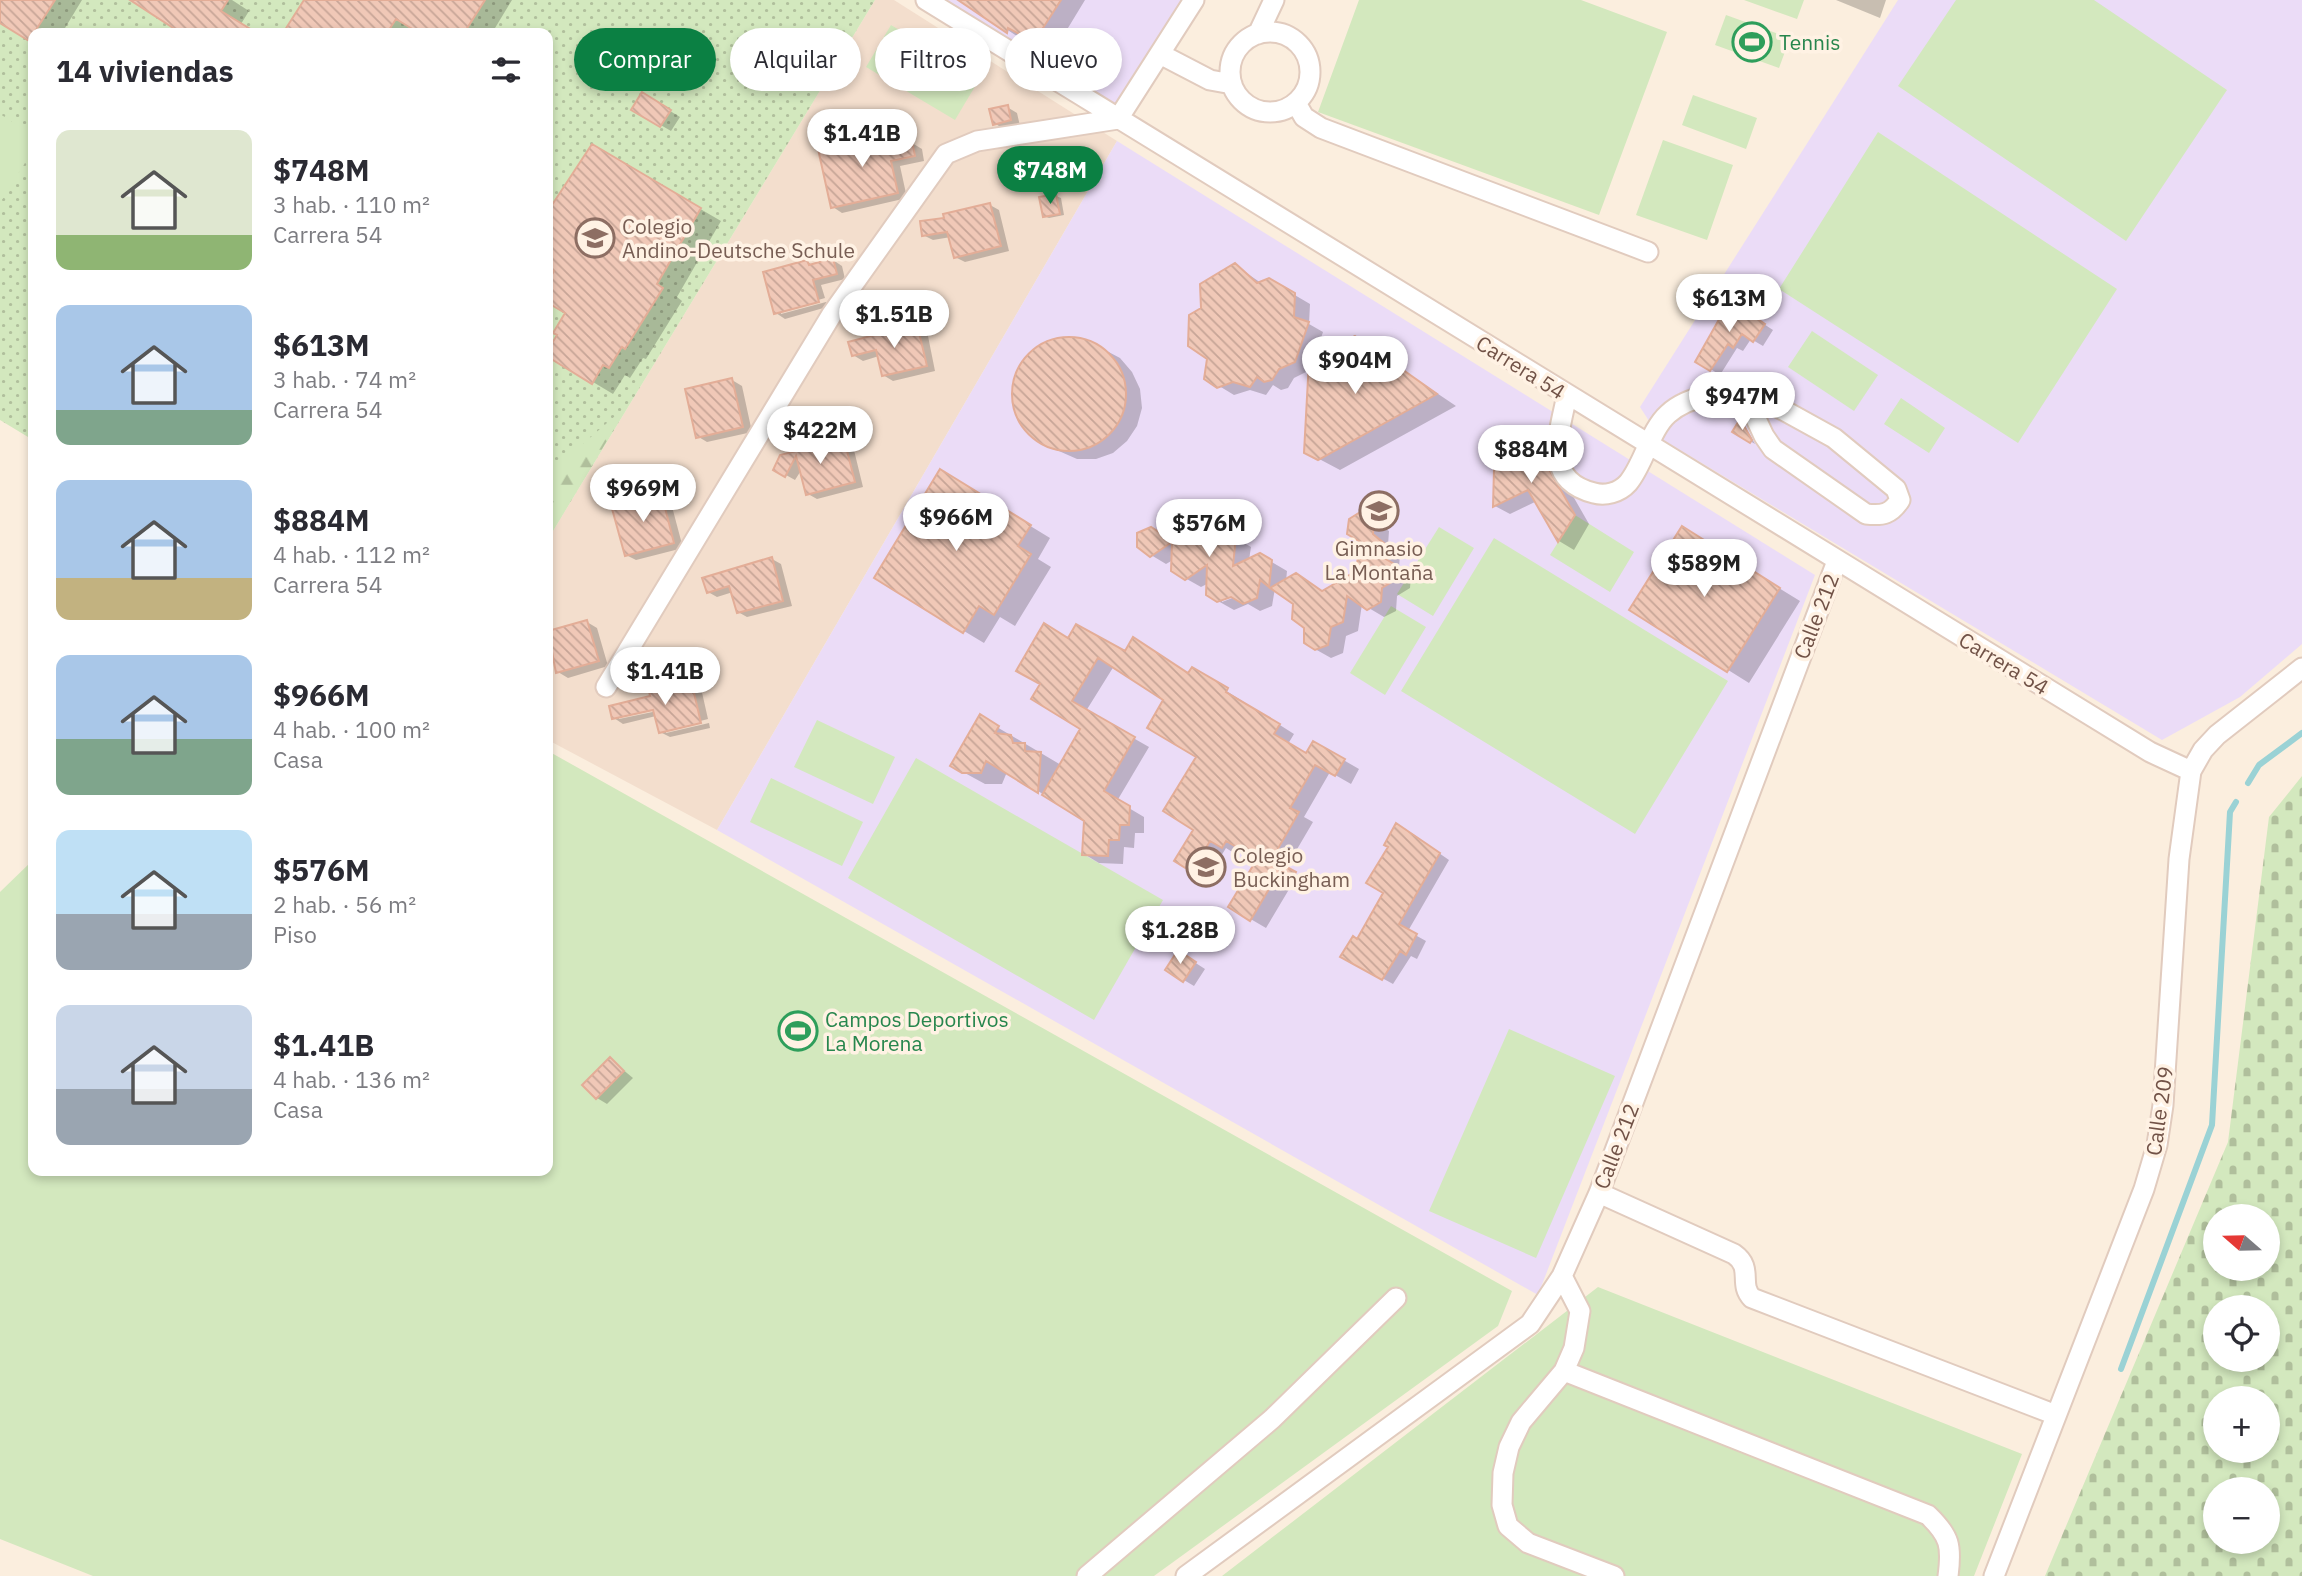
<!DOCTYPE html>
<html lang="es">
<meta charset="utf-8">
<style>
:root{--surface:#fff;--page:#f2f2f3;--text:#2b2b33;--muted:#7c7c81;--accent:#0b8043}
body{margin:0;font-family:"IBM Plex Sans",sans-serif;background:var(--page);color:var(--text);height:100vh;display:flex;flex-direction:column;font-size:26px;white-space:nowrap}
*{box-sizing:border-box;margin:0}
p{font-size:23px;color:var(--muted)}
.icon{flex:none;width:38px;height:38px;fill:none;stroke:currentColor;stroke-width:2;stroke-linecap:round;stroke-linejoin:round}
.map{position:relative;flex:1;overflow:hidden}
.drawer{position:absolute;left:28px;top:28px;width:525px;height:1148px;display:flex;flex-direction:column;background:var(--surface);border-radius:14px;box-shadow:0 4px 10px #0003}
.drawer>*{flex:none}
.hud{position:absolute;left:574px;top:28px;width:665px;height:63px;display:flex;gap:14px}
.needle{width:46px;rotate:290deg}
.tools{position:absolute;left:2203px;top:1204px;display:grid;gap:14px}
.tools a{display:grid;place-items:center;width:77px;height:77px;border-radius:50%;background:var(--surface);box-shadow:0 4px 10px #0003;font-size:35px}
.price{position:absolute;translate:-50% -60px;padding:0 16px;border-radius:24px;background:#fff;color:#222;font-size:23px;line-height:46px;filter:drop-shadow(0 2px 4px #0008)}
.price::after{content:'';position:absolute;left:50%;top:42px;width:21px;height:16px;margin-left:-10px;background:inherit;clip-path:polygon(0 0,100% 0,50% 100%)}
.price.on{background:var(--accent);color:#fff}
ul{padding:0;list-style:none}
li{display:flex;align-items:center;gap:21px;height:175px;padding:0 28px}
li span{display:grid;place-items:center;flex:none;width:196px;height:140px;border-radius:14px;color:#555}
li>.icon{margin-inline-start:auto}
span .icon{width:84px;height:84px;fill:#fffc;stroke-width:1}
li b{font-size:30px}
h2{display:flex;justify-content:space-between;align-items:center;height:84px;padding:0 28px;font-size:30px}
.tag{padding:0 24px;border-radius:32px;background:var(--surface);box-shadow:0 4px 10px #0003;font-size:24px;line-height:63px}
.tag.on{background:var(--accent);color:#fff}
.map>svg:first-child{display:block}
</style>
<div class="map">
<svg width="2302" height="1576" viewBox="0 0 2302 1576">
<defs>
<pattern id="grass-dots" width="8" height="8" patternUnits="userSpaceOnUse" patternTransform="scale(1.75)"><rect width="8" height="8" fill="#d3e8be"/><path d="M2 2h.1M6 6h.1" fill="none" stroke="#b0bf9c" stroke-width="1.8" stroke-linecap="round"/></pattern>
<pattern id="forest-firs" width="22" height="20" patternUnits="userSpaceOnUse" patternTransform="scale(1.75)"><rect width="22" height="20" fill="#d3e8be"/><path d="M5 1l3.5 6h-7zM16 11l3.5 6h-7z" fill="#b0bf9c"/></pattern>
<pattern id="cemetery-stones" width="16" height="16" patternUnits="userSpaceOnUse" patternTransform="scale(1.75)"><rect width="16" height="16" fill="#d3e8be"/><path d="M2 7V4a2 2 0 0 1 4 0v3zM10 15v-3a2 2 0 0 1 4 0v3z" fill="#b0bf9c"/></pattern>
<pattern id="building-back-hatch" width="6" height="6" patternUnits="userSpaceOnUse" patternTransform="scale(1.75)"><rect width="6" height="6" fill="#f0c8b7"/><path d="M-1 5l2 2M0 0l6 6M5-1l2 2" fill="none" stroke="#c7a597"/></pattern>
</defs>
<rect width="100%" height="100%" fill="#fbeede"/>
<path fill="#f3decd" d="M875,0H894L1117,141L717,830L548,740V539Z"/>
<path fill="#ebdcf7" d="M938,0H1186L1117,111Z
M1898,0H2302V644L2240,697L2162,740L1660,438L1640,407Z
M1117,141L1815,575L1538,1295L717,830Z"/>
<path fill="url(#grass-dots)" d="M0,0H875L548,539V33H33V440L0,420Z"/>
<path fill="url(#forest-firs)" d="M629,404L548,539V474Z"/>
<path fill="url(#cemetery-stones)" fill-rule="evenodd" d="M2302,776V1576H2045L2228,1142L2269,817ZM2216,1216H2268V1269H2216ZM2216,1307H2268V1360H2216ZM2216,1398H2268V1451H2216ZM2216,1489H2268V1542H2216Z"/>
<path fill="#d3e8be" d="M1359,0H1581L1667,32L1599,215L1318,112Z
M1744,0H1804L1797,19Z
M1956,0H2094L2227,90L2126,241L1898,86Z
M1726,15L1790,38L1779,68L1715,45Z
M891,25L980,78L955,120L866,67Z
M1693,95L1757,118L1746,149L1682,125Z
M0,114L33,135V150L0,203Z
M1878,132L2117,289L2018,443L1779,289Z
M1663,140L1733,165L1707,240L1636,215Z
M1812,331L1878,375L1854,411L1788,367Z
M1901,398L1945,428L1929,453L1884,424Z
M1575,515L1634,552L1610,592L1550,555Z
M1439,527L1474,548L1433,616L1397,594Z
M1494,538L1728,681L1635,834L1401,691Z
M1391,606L1426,627L1385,695L1350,673Z
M817,720L895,757L873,804L794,767Z
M548,751L1512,1291L1498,1326L1154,1576H93L0,1539V892L33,860V1171H548Z
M916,758L1163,900L1094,1020L848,878Z
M771,778L863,822L842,866L750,822Z
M1509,1029L1615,1076L1536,1258L1429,1211Z
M1598,1287L2022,1454L1974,1576H1222Z"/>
<path fill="#0003" fill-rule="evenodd" d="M0,0H82L62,33H33V41L0,21Z
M133,0H232L249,11L241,24L256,33H184Z
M306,0H512L492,33H422L417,30L415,33H285Z
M961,0H1085L1054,51L1027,37L1026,42Z
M1836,0H1886L1880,18Z
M642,94L680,117L671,131L633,109Z
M1007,107L1017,113L1020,126L1004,129L994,123Z
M885,136L895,142L896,146L912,143L922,149L924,161L900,166L907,198L842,213L833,207Z
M592,146L721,221L677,297L682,301L646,359L643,358L630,378L625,375L613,394L548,355L567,312L548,300V215Z
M1056,196L1061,198L1064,215L1049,218L1044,216Z
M990,205L999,210L1009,251L965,262L955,257L951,237L933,240L923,235L946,219Z
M833,260L842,266L845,279L821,285L825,298L781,311V314L826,302L827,307L785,319L776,313L807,262L813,265Z
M1235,265L1261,283L1269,280L1310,304L1309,324L1323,332L1314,359L1355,338L1456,406L1340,470L1306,452L1310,370L1294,378L1288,388L1281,390L1273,385L1266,395L1250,390L1234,395L1206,378L1209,358L1203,309Z
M1739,308L1773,330L1763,346L1751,339L1743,351L1737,348L1720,375L1698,361Z
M917,326L927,331L935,371L893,381L883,375L879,356L863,361L853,355Z
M1068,338L1086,340L1120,358L1132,372L1140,389L1142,408L1137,426L1127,441L1113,453L1096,459H1077L1043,444L1029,433L1018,418L1014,400L1015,382L1022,364L1034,350L1050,341Z
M732,380L742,386L752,432L707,442L697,436Z
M1740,421L1744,424L1755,444L1734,431Z
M1497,434L1511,442L1518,455L1535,447L1550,456L1589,524L1574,550L1559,541L1537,501L1510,514L1495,506Z
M844,441L853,446L863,487L817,499L808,494L802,469L795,480L775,469L782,457Z
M961,484L1050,538L1038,559L1051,567L1015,626L1000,617L984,643L964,631Z
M660,493L670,499L683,548L636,560L626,555Z
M1188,509L1215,525L1214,536L1224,531L1251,547L1249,560L1260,555L1287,571L1286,581L1323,592L1358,572L1362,513L1389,531L1388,545L1400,554L1399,568L1411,576L1410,588L1397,596L1396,611L1384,617L1362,604L1358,631L1346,636L1343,653L1331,658L1315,649L1295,603L1275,588L1272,606L1260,611L1248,604L1234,610L1218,601L1209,583L1201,587L1185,578L1173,560L1166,564L1151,555V529L1176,544ZM1240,595L1222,602V599Z
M1703,541L1800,601L1749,683L1632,610Z
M772,559L781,564L792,606L747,617L738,612L733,592L717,597L708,592Z
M587,622L597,628L608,666L568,678L558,672L548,633Z
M1069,640L1125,653L1189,674L1192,669L1294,734L1288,744L1307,755L1314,743L1359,769L1351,784L1330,772L1304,817L1313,822L1286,868L1310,882L1304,893L1291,886L1266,928L1230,907L1260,858L1241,848L1237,855L1226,848L1207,879L1177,860L1195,829L1198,756L1166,700L1114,666L1086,711L1149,747L1117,801L1144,817V833H1135L1134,848L1124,847L1123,864L1099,863L1084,854L1085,820L1007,772L1002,784H985L952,766L980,717L1061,765L1083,728L1033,699Z
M691,682L701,688L708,719L666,730V733L709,723L710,728L670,737L660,732L656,716L623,724L614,718L652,697ZM661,707L662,710L619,719V716Z
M1407,831L1449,860L1408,931L1426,941L1417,959L1411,956L1393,984L1342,956L1357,941L1385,892L1390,846Z
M1188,958L1205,969L1194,986L1167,970Z
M610,1059L633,1078L607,1104L597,1098Z"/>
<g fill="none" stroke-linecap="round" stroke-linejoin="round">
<path stroke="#9ad2d5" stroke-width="6" d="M2248,783L2259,765L2302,733
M2121,1369L2212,1125L2230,812L2236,802"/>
</g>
<path fill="url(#building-back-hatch)" stroke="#e3ad97" stroke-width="2" d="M0,0H55L29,41L0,23Z
M130,0H228L221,11L257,33H181Z
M304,0H485L464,33H419L396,19L387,33H283Z
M958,0H1061L1034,42L1008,28L1007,33Z
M642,92L671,110L660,127L631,110Z
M1008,105L1011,120L993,125L989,109Z
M886,134L888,146L912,141L915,156L891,161L898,193L831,208L818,149Z
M592,144L701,208L657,284L663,288L625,349L622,347L609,368L603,365L592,384L548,357V350L557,335L553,333L565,313L548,303V281L554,271L548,267V211Z
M1056,194L1060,214L1043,217L1039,197Z
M990,203L1001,246L954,258L947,232L922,236L920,221L944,218L943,214Z
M833,258L837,274L813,280L819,302L774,314L763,272L807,260L809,265Z
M1235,263L1257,283L1269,278L1295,293L1294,317L1309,322L1295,362L1279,369L1272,380L1264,382L1257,377L1250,387L1233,382L1217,388L1204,379L1207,359L1188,346L1189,315L1201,308L1200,284Z
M1730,300L1765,324L1753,342L1742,334L1733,348L1728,344L1710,371L1695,362Z
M917,324L927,366L882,376L876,350L852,356L848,342Z
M1355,336L1437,394L1318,460L1304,453L1309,360Z
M1012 394a57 57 0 1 1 114 0a57 57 0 1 1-114 0Z
M732,378L743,427L696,438L685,389Z
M1740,419L1752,440L1750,443L1732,432Z
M1495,431L1510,457L1535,445L1575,515L1558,542L1528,490L1493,507Z
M844,439L855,482L806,495L796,456L785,477L773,470L780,455Z
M940,469L1031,525L1018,546L1031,554L994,615L979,606L963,633L874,578Z
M661,492L674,543L625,556L611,505Z
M1188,507L1200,514L1197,542L1224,529L1236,536L1233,566L1260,553L1272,560L1269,587L1260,580L1257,598L1243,604L1231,597L1217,602L1206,595L1207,565L1185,580L1171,571L1172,542L1150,557L1137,547V533L1151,527L1174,542L1175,513Z
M1362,511L1374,521L1373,534L1385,544L1384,558L1396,565L1395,580L1382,588L1381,602L1367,610L1347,596L1343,622L1331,627L1328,645L1315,650L1304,643V628L1292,619L1293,604L1270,588L1296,573L1322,591L1356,571L1360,542L1347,534L1349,519Z
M1682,526L1780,588L1727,672L1629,610Z
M772,557L783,601L737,613L729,586L707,593L702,578Z
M587,620L599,661L556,673L548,631Z
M1044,623L1068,638L1076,624L1125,651L1133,637L1188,673L1192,667L1228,688L1226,692L1280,724L1274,734L1306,753L1313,741L1345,759L1335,776L1315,765L1290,808L1299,812L1272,859L1296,872L1289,886L1275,879L1250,921L1228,907L1257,859L1226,841L1222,848L1210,841L1192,872L1174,861L1193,830L1163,811L1196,757L1147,728L1163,700L1098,658L1072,701L1135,737L1104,791L1130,806L1129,825H1120L1119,840H1109L1108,856L1082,855L1084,821L1042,795L1080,729L1031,699L1040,684L1016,671Z
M691,680L701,723L659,733L653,710L612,719L609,706L650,696L649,691Z
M980,714L999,726L995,733L1011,735L1013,743H1025V751L1041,752L1038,793L986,761L981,773H962L950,766Z
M1396,823L1440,853L1399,924L1417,934L1406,955L1400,951L1382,980L1340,957L1353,936L1357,939L1383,893L1366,883L1388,847L1384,845Z
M1178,950L1196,962L1183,982L1165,970Z
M610,1057L624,1071L596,1099L582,1085Z"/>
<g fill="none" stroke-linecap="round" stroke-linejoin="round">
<g stroke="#e1cbbe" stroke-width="23">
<path id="minor" d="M926,0L2150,752L2191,771
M1230 72a40 40 0 1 1 80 0a40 40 0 1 1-80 0Z
M1258,34L1274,0
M1160,54L1210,80L1232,84
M1296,103L1304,117L1321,128L1648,252
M1567,395C1559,434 1542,480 1594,493C1605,496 1619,493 1628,483C1644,464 1650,430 1668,414C1690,394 1727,391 1754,394L1834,438L1896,489L1900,500C1891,514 1883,516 1866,514L1773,449L1764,436L1744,393
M606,687L832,314L946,154L977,141L1118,119L1194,0
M1599,1193L1734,1254C1754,1268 1738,1284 1752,1298L2056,1415
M1562,1276L1580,1311L1574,1348L1564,1371L1521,1422L1509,1447L1503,1473L1502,1505L1508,1526L1528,1543L1614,1576
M1564,1371L1928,1515C1950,1536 1952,1546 1948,1576
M1087,1576L1272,1419L1396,1298
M1186,1576L1530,1324L1562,1276L1599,1193L1837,561
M1994,1576L2144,1189L2157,1145L2163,1105L2179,859L2191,771L2203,750L2217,735L2302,668"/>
</g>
<use href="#minor" stroke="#fff" stroke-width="19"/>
</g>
<defs>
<g id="stadium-ring" transform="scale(2.0125)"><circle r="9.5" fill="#fff2e4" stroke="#2e9e5b" stroke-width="1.5"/><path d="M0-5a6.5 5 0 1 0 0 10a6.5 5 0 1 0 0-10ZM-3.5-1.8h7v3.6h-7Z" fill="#2e9e5b"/></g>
<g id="school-ring" transform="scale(2.0125)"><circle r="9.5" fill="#fff2e4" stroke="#8d6e63" stroke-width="1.5"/><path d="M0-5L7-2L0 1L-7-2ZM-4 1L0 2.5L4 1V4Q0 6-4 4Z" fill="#8d6e63"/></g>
</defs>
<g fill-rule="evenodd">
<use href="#stadium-ring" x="1752" y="42"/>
<use href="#school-ring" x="595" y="238"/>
<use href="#school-ring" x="1379" y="511"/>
<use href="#school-ring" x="1206" y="867"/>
<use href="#stadium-ring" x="798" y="1031"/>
</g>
<g text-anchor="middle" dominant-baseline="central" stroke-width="7" stroke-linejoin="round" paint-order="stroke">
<g font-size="21" fill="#27864d" stroke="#fff2e4" text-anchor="start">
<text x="1779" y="42">Tennis</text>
<text x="825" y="1019">Campos Deportivos<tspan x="825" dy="24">La Morena</tspan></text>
</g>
<g font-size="21" fill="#785e54" stroke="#fff2e4" text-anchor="start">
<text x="622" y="226">Colegio<tspan x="622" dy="24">Andino-Deutsche Schule</tspan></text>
<text x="1379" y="548" text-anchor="middle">Gimnasio<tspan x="1379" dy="24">La Montaña</tspan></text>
<text x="1233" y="855">Colegio<tspan x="1233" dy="24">Buckingham</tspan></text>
</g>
<g font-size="21" fill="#715247" stroke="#fff2e4">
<text transform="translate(1521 367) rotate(32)">Carrera 54</text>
<text transform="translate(1816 616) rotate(-69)">Calle 212</text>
<text transform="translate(2004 663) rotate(31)">Carrera 54</text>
<text transform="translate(2159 1111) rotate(-82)">Calle 209</text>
<text transform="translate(1616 1146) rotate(-69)">Calle 212</text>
</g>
</g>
</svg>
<div class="tools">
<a><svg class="needle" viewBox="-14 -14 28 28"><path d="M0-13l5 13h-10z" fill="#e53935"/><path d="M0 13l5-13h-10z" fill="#7c7c81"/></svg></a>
<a><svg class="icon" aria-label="locate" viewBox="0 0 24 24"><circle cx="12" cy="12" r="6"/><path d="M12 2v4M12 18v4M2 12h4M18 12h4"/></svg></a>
<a>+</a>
<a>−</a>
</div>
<b class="price" style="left:862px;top:169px">$1.41B</b>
<b class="price on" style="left:1050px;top:206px">$748M</b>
<b class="price" style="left:1729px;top:334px">$613M</b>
<b class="price" style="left:894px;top:350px">$1.51B</b>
<b class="price" style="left:1355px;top:396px">$904M</b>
<b class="price" style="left:1742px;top:432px">$947M</b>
<b class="price" style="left:820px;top:466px">$422M</b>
<b class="price" style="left:1531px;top:485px">$884M</b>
<b class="price" style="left:643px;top:524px">$969M</b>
<b class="price" style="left:956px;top:553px">$966M</b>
<b class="price" style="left:1209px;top:559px">$576M</b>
<b class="price" style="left:1704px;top:599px">$589M</b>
<b class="price" style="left:665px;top:707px">$1.41B</b>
<b class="price" style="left:1180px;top:966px">$1.28B</b>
<div class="hud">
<a class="tag on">Comprar</a>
<a class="tag">Alquilar</a>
<a class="tag">Filtros</a>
<a class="tag">Nuevo</a>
</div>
<section class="drawer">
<h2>14 viviendas<svg class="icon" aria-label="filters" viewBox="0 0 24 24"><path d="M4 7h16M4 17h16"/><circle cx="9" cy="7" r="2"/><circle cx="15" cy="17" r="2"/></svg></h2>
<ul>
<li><span style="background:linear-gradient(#dfe7d0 75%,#8fb573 0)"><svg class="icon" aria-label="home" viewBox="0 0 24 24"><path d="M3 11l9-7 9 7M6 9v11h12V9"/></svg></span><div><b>$748M</b><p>3 hab. · 110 m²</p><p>Carrera 54</p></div></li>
<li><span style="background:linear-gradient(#a9c7e8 75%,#7fa58c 0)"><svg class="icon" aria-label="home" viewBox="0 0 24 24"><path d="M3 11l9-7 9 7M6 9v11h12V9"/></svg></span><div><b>$613M</b><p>3 hab. · 74 m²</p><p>Carrera 54</p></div></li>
<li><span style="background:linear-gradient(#a9c7e8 70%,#c2b280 0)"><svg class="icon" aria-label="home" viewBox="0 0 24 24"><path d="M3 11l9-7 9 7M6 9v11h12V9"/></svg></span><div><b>$884M</b><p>4 hab. · 112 m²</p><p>Carrera 54</p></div></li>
<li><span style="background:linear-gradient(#a9c7e8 60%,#7fa58c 0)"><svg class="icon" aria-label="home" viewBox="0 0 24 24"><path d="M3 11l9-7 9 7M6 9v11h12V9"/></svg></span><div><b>$966M</b><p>4 hab. · 100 m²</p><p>Casa</p></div></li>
<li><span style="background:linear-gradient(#bfe0f5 60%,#9aa5b1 0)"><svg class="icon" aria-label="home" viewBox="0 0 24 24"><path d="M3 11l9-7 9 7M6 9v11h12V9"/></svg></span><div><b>$576M</b><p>2 hab. · 56 m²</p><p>Piso</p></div></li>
<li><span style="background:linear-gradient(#c9d6e8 60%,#9aa5b1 0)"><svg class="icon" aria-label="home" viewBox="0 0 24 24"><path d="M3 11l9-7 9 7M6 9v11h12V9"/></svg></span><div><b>$1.41B</b><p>4 hab. · 136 m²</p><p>Casa</p></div></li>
</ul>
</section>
</div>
